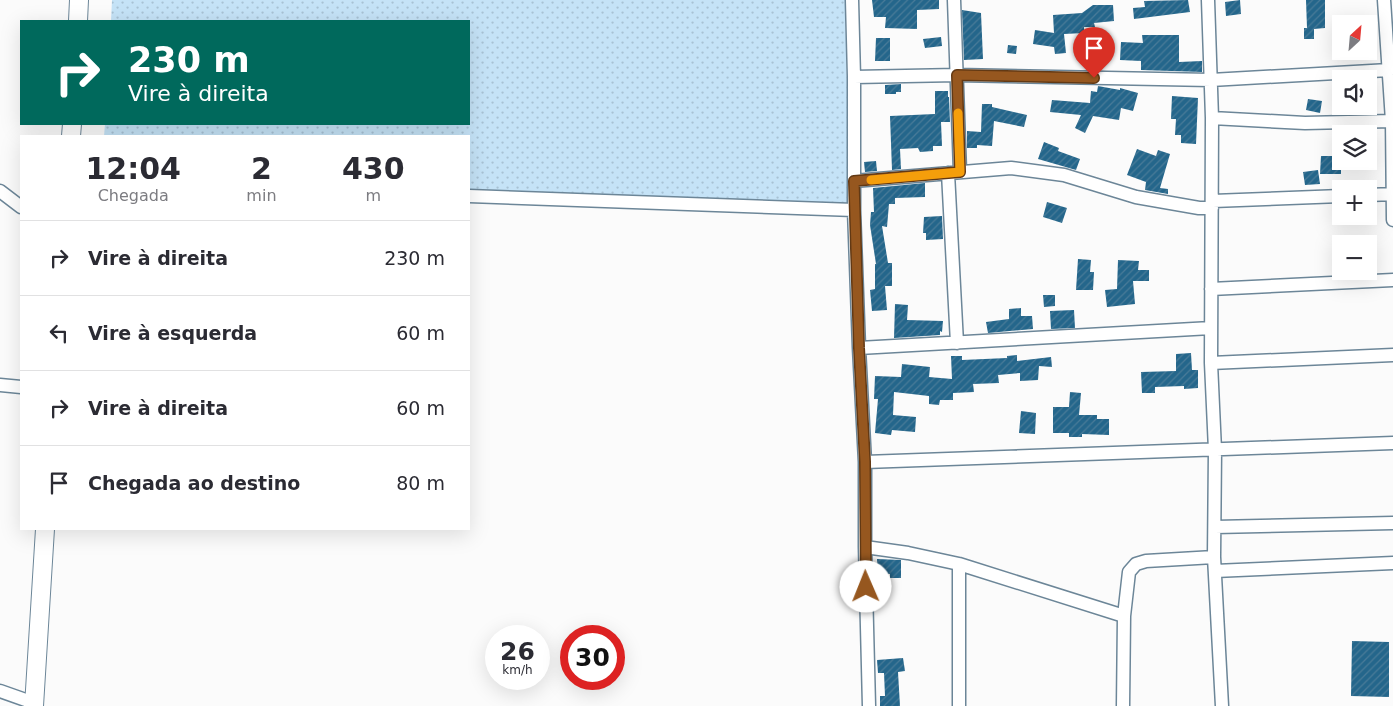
<!DOCTYPE html>
<html lang="pt">
<meta charset="utf-8">
<style>
body{margin:0;font-family:"DejaVu Sans",sans-serif;background:#f7f7f7;color:#2b2b33;height:100vh;display:flex;flex-direction:column;font-size:19px;white-space:nowrap}
*{box-sizing:border-box;margin:0}
p{font-size:16px;color:#7c7c81}
.icon{flex:none;width:28px;height:28px;fill:none;stroke:currentColor;stroke-width:2;stroke-linecap:round;stroke-linejoin:round}
.map{position:relative;flex:1;overflow:hidden}
.panel{position:absolute;left:20px;top:135px;width:450px;height:395px;display:flex;flex-direction:column;background:#fff;border-radius:0px;box-shadow:0 5px 20px #0002}
.panel>*{flex:none}
.top-card{position:absolute;left:20px;top:20px;width:450px;height:105px;border-radius:0px;box-shadow:0 5px 20px #0002;background:#00695c;color:#fff;overflow:hidden}
.needle{width:32px;rotate:26deg}
.controls{position:absolute;left:1332px;top:15px;display:grid;gap:10px}
.controls a{display:grid;place-items:center;width:45px;height:45px;border-radius:0px;background:#fff;box-shadow:0 5px 20px #0002;font-size:25px}
.speed{position:absolute;left:485px;top:625px;display:flex;gap:10px;font-size:25px;font-weight:700;text-align:center}
.speed>*{display:grid;place-content:center;width:65px;height:65px;border-radius:50%;background:#fff;box-shadow:0 5px 20px #0002;line-height:1}
.speed small{font-size:12px;font-weight:400}
.speed .limit{border:8px solid #d22;background:#fff;color:#111}
.pin{position:absolute;display:grid;place-items:center;width:42px;height:42px;color:#fff;margin:-51px -21px;border-radius:50% 50% 50% 0;rotate:-45deg;box-shadow:0 0 5px #0007}
.pin .icon{rotate:45deg}
.me{position:absolute;width:55px;margin:-28px;rotate:359deg;stroke-linejoin:round;filter:drop-shadow(0 0 4px #0008)}
.turn{display:flex;align-items:center;gap:18px;height:105px;padding:0 25px;font-size:22px}
.turn .icon{width:65px;height:65px;stroke-width:2.5}
.turn b{display:block;font-size:35px;line-height:42px}
.eta{display:flex;justify-content:space-evenly;align-items:center;height:85px;text-align:center}
.eta b{font-size:30px;font-weight:600;line-height:35px}
ul{padding:0;list-style:none}
li{display:flex;align-items:center;gap:15px;height:75px;padding:0 25px;border-top:1px solid #e1e1e2}
li div{flex:1}
li b{display:block;font-size:19px}
li em{font-style:normal}
.map>svg:first-child{display:block}
</style>
<div class="map">
<svg width="1393" height="706" viewBox="0 0 1393 706">
<defs>
<pattern id="grass-dots" width="8" height="8" patternUnits="userSpaceOnUse" patternTransform="scale(1.25)"><rect width="8" height="8" fill="#c5e3f7"/><path d="M2 2h.1M6 6h.1" fill="none" stroke="#a8c2d4" stroke-width="1.8" stroke-linecap="round"/></pattern>
<pattern id="building-hatch" width="6" height="6" patternUnits="userSpaceOnUse" patternTransform="scale(1.25)"><rect width="6" height="6" fill="#24668b"/><path d="M-1 1l2-2M0 6l6-6M5 7l2-2" fill="none" stroke="#497b98"/></pattern>
</defs>
<rect width="100%" height="100%" fill="#fbfbfb"/>
<path fill="url(#grass-dots)" d="M112,0H845L850,205L469,190V136H104L105,124H469V21H111Z"/>
<path fill="url(#building-hatch)" d="M872,0H939V9L917,10V29L885,28L886,17H874Z
M1188,0L1190,12L1134,19L1133,8L1145,7L1144,1Z
M1240,0L1241,14L1226,16L1225,2Z
M1306,0H1325V28L1314,29V39H1304V28H1307Z
M1093,5H1113L1114,21L1094,23L1095,27H1084V33L1064,34L1066,53L1055,54L1054,47L1033,44L1035,30L1054,33L1053,15L1082,13Z
M962,10L981,13L983,59L964,60Z
M1142,35H1179V62L1202,61V72L1141,70V61L1120,60L1121,42L1143,43Z
M941,37L942,46L925,48L923,39Z
M876,38H890V61H875Z
M1008,45L1017,46L1016,54L1007,53Z
M901,84V92H896V94H885V85Z
M1098,86L1120,90V88L1138,93L1133,111L1121,108L1119,120L1093,116L1085,133L1075,128L1081,115L1050,112L1052,100L1090,103L1091,91L1097,92Z
M935,91H948V97H949L950,122H941L942,146H933V151L920,152L918,148L900,149L901,169L892,170L890,116L935,114Z
M1172,96L1198,98L1196,144L1181,143V135H1175L1176,119H1171Z
M1308,99L1322,101L1320,113L1306,110Z
M982,104H992V107L1027,115L1024,127L994,121L992,146L977,145V148H967V131L981,132Z
M1044,142L1059,148L1058,151L1080,159L1076,170L1038,159Z
M1137,149L1156,156L1158,150L1170,154L1160,188L1168,189V194L1145,190L1146,182L1127,175Z
M1321,156H1341V174H1320Z
M876,161L877,171L865,172L864,162Z
M1318,170L1320,184L1305,185L1303,172Z
M925,183V197L895,198V204H889L887,227L882,226L888,263H892V286H885L887,310L872,311L870,290L875,289V264H876L870,225L871,212H874L873,188Z
M1047,202L1067,208L1062,223L1043,217Z
M942,216L943,239L926,240V233H923L924,217Z
M1078,259L1091,260L1090,272H1094L1093,290H1076Z
M1118,260L1139,261L1138,270H1149V281H1133L1135,304L1107,307L1105,290L1117,289Z
M1043,295H1055V306L1044,307Z
M895,304L908,305L907,320L943,321L942,332L940,331V335L894,338Z
M1021,308V316H1032L1033,329L988,333L986,322L1009,319V309Z
M1074,310L1075,328L1051,329L1050,311Z
M1191,353L1192,370H1198V388L1184,389V386L1155,387V393H1142L1141,372L1176,371V354Z
M1017,355V361L1051,357L1052,367L1039,366L1038,380L1020,381V373L998,375L999,383L973,384L974,392L953,393V400H940L939,405L929,404V396L894,392L893,415L916,417L915,432L892,430L891,435L875,433L878,399H874L875,376L901,377L902,364L930,367L929,377L952,379L951,356H962V360L1007,358V356Z
M1070,392L1081,393L1079,415H1097V419H1109V435L1082,434V437H1069V433H1053V407H1069Z
M1021,411L1036,413L1035,434L1019,433Z
M877,559L901,560V578H890V574H878Z
M1352,641L1389,642V697L1351,696Z
M903,658L905,671L898,672L900,706H880V696H885L884,673H878L877,660Z"/>
<g fill="none" stroke-linecap="round" stroke-linejoin="round">
<defs>
<path id="minor" d="M852,0L854,77V210L859,348L865,462V547L869,706
M954,0L960,172
M1208,0L1212,118L1211,363L1215,450L1214,557L1222,706
M1384,0L1392,121L1393,220
M854,77L957,75L1211,80L1389,70
M1212,118L1305,123L1392,121
M948,173L957,343
M854,181L1011,168L1064,175L1136,197L1199,208H1212
M0,191L21,207
M1369,195L1393,194
M469,196L854,210
M1213,201L1341,196
M1211,289L1393,280
M859,348L1211,328
M1211,363L1393,355
M0,385L21,387
M865,462L1393,443
M1215,527L1393,523
M865,547L908,553L959,564L1124,616
M959,564V706
M1215,571L1393,563
M0,691L34,703
M1123,706L1124,616L1129,572L1136,564L1146,561L1214,557"/>
<path id="secondary" d="M78,21L79,0
M71,136L72,124
M34,706L45,529"/>
</defs>
<use href="#minor" stroke="#6c8698" stroke-width="15"/>
<use href="#secondary" stroke="#6c8698" stroke-width="20"/>
<use href="#minor" stroke="#fff" stroke-width="12"/>
<use href="#secondary" stroke="#fff" stroke-width="18"/>
</g>
<g fill="none" stroke-linecap="round" stroke-linejoin="round">
<defs>
<path id="route" d="M866,587L865,462L859,348L854,181L960,172L957,75L1094,78"/>
</defs>
<use href="#route" stroke="#623914" stroke-width="12"/>
<use href="#route" stroke="#96571f" stroke-width="9"/>
<path stroke="#f59e0b" stroke-width="9" d="M871,180L960,172L958,113"/>
</g>
</svg>
<div class="controls">
<a><svg class="needle" viewBox="-14 -14 28 28"><path d="M0-13l5 13h-10z" fill="#e53935"/><path d="M0 13l5-13h-10z" fill="#7c7c81"/></svg></a>
<a><svg class="icon" aria-label="sound" viewBox="0 0 24 24"><path d="M4 9h4l5-4v14l-5-4H4zM17 9q2 3 0 6"/></svg></a>
<a><svg class="icon" aria-label="layers" viewBox="0 0 24 24"><path d="M12 4l9 5-9 5-9-5zM3 14l9 5 9-5"/></svg></a>
<a>+</a>
<a>−</a>
</div>
<div class="speed"><div>26<small>km/h</small></div><div class="limit">30</div></div>
<div class="pin" style="left:1094px;top:78px;background:#d93025"><svg class="icon" aria-label="arrive" viewBox="0 0 24 24"><path d="M6 21V4h12l-3 4 3 4H6"/></svg></div>
<svg class="me" style="left:866px;top:587px" viewBox="-20 -20 40 40"><circle r="19" fill="#fff"/><path d="M0-13L10 11 0 6-10 11z" fill="#96571f"/></svg>
<div class="top-card">
<div class="turn"><svg class="icon" aria-label="right" viewBox="0 0 24 24"><path d="M7 20v-9h11M14 6l5 5-5 5"/></svg><div><b>230 m</b>Vire à direita</div></div>
</div>
<section class="panel">
<div class="eta">
<div><b>12:04</b><p>Chegada</p></div>
<div><b>2</b><p>min</p></div>
<div><b>430</b><p>m</p></div>
</div>
<ul>
<li><svg class="icon" aria-label="right" viewBox="0 0 24 24"><path d="M7 20v-9h11M14 6l5 5-5 5"/></svg><div><b>Vire à direita</b></div><em>230 m</em></li>
<li><svg class="icon" aria-label="left" viewBox="0 0 24 24"><path d="M17 20v-9H6M10 6l-5 5 5 5"/></svg><div><b>Vire à esquerda</b></div><em>60 m</em></li>
<li><svg class="icon" aria-label="right" viewBox="0 0 24 24"><path d="M7 20v-9h11M14 6l5 5-5 5"/></svg><div><b>Vire à direita</b></div><em>60 m</em></li>
<li><svg class="icon" aria-label="arrive" viewBox="0 0 24 24"><path d="M6 21V4h12l-3 4 3 4H6"/></svg><div><b>Chegada ao destino</b></div><em>80 m</em></li>
</ul>
</section>
</div>
